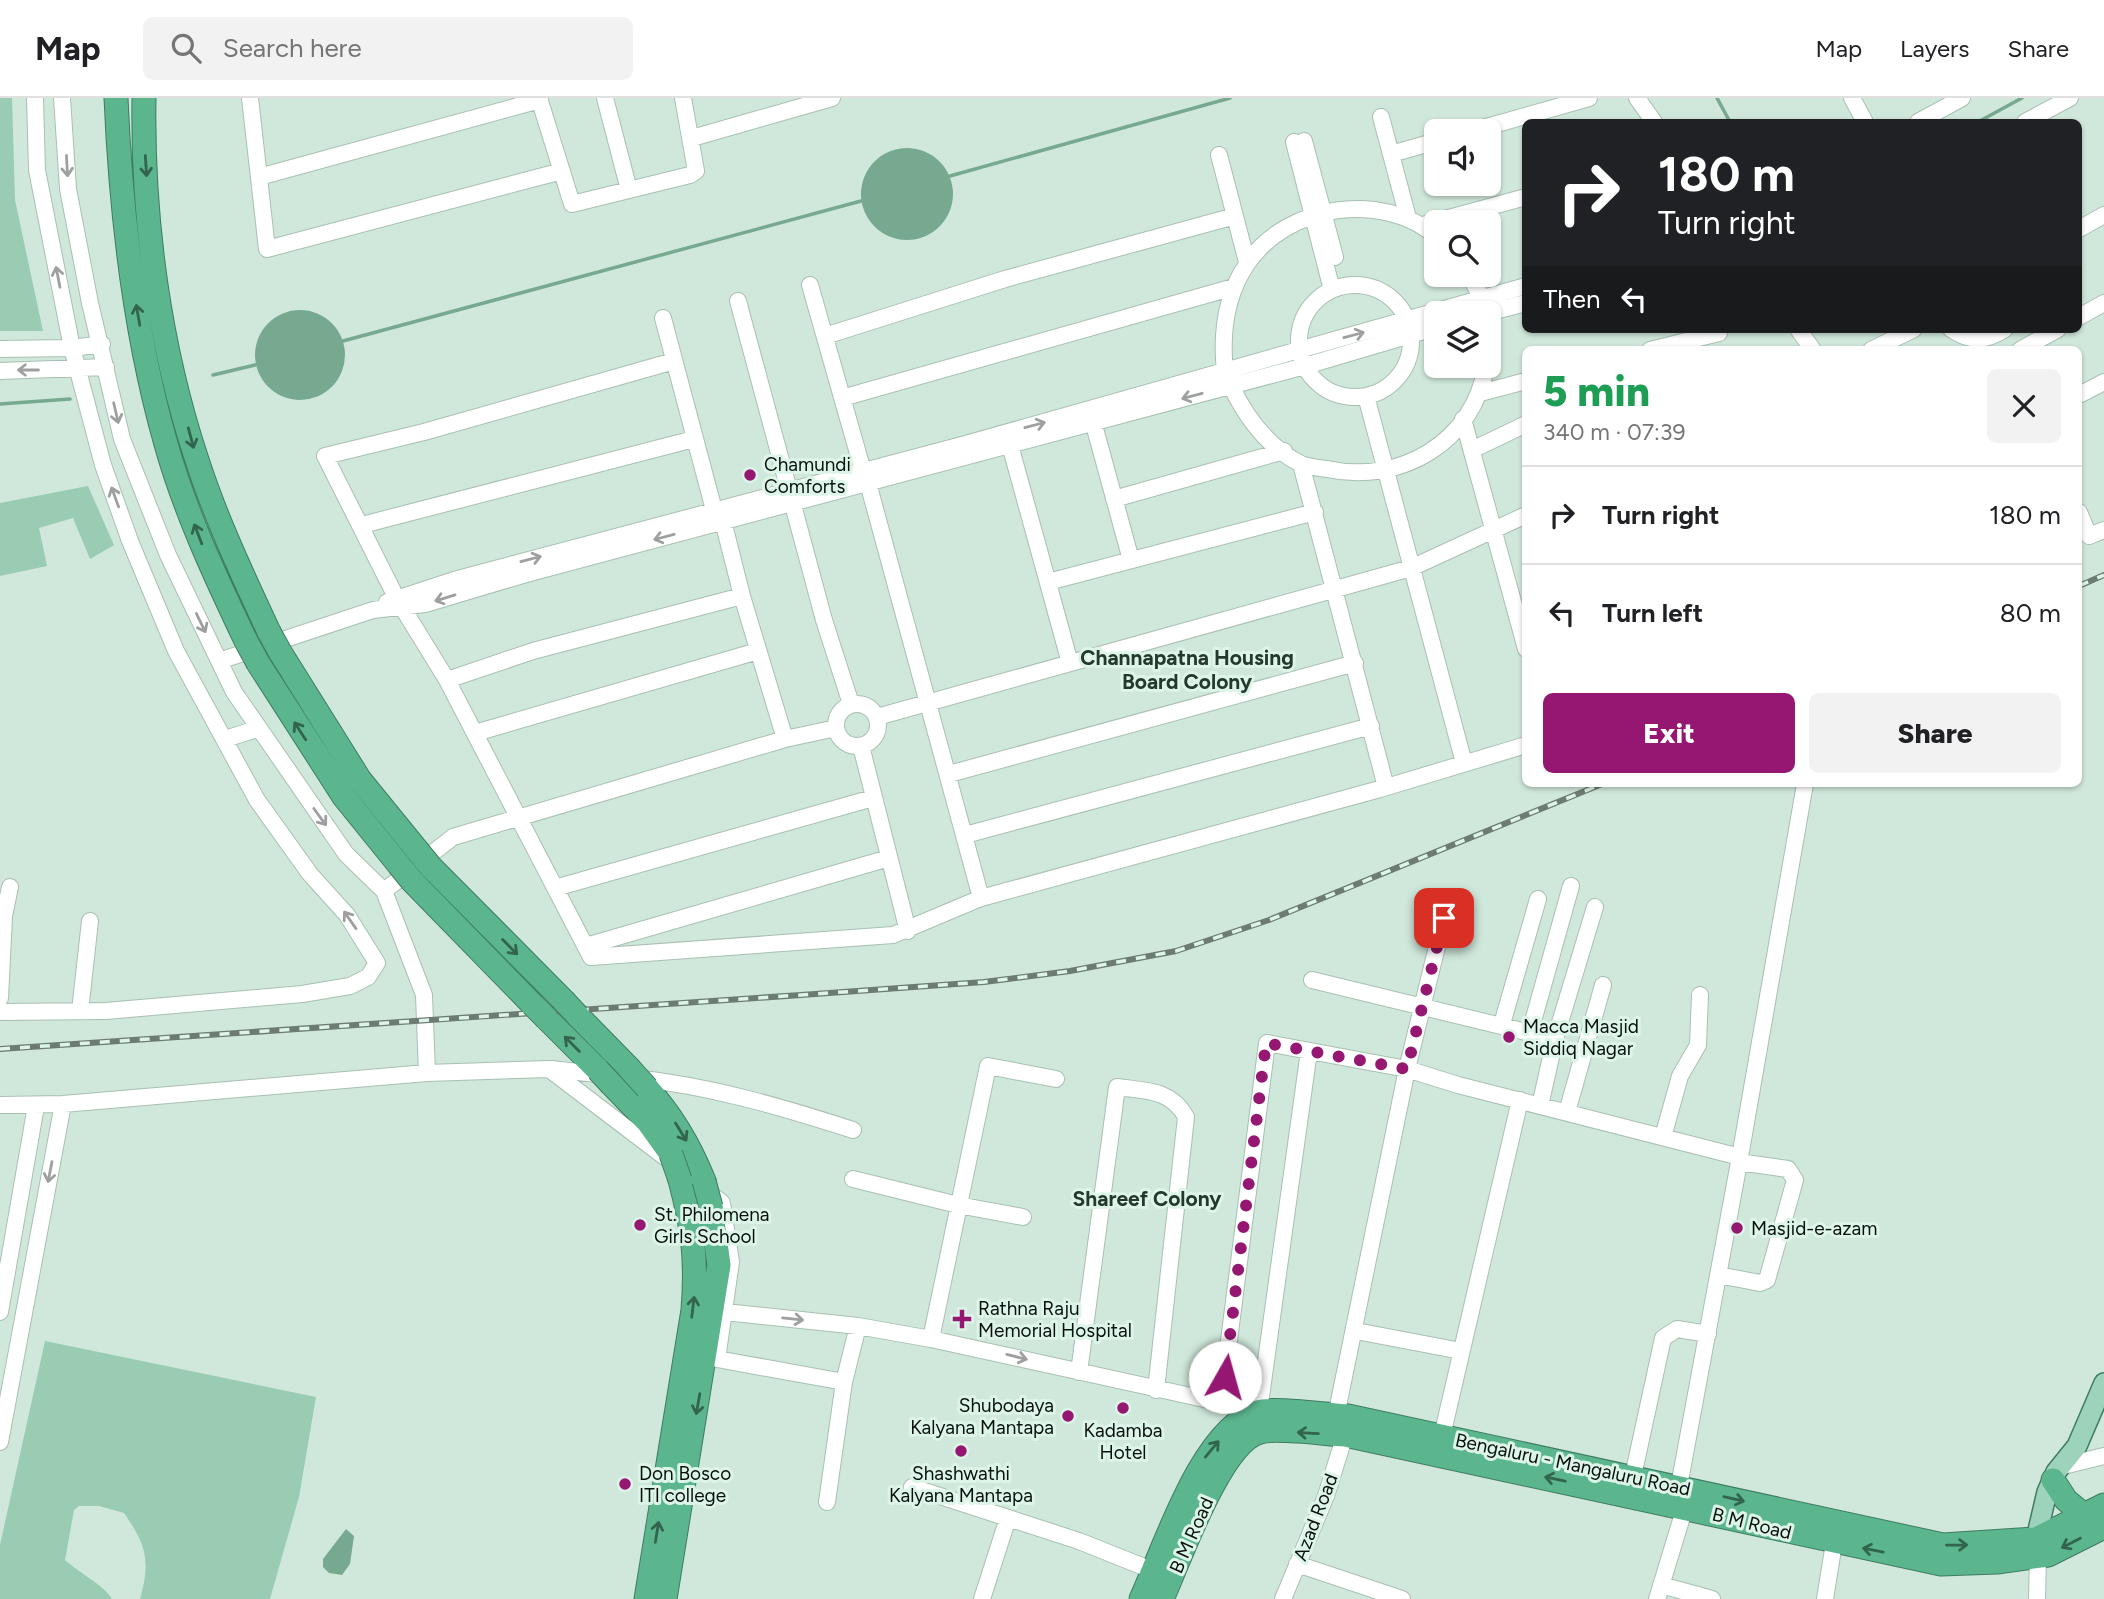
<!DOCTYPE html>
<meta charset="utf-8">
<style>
body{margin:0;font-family:Figtree,sans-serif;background:#f2f2f2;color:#202124;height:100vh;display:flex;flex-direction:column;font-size:26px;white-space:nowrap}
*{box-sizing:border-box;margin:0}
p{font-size:23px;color:#757577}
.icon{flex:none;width:38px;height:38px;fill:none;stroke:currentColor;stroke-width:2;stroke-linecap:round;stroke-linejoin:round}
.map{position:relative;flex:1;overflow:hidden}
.drawer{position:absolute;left:1522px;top:248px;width:560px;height:441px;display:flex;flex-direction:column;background:#fff;border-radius:10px;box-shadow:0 2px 5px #0004}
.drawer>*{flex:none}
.hud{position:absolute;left:1522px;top:21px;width:560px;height:214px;border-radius:10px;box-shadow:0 2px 5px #0004;background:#202124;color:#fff;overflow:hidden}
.fabs{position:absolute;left:1424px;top:21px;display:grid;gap:14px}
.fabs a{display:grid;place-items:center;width:77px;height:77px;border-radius:10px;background:#fff;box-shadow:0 2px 5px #0004;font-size:35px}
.pin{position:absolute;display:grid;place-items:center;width:60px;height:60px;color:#fff;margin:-30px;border-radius:14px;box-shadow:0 4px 10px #0006}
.me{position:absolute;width:77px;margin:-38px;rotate:7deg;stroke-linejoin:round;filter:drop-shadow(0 0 5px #0008)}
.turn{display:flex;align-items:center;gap:24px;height:147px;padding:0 21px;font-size:32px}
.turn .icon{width:91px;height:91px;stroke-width:2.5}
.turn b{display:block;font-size:49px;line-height:60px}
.then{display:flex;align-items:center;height:66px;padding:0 21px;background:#0003;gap:14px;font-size:26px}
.round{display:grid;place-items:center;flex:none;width:74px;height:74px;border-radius:10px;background:#f2f2f2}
.head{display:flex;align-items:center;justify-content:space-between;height:119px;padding:0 21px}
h1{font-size:42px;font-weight:800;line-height:52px;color:#1e9e55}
.button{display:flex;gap:14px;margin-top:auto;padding:14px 21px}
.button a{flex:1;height:80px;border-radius:10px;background:#951771;color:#fff;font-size:28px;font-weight:800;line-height:80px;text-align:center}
.button a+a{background:#f2f2f2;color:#202124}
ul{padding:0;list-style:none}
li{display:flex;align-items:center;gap:21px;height:98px;padding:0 21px;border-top:2px solid #e0e0e0}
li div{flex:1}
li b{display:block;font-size:26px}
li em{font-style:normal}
header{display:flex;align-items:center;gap:42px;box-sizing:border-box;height:98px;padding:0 35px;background:#fff;border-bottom:2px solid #e0e0e0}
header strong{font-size:33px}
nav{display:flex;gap:38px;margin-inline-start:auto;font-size:24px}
.search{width:490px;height:63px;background:#f2f2f2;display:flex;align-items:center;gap:18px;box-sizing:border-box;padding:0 24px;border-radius:10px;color:#757577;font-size:26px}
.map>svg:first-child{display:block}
</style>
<header>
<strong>Map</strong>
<div class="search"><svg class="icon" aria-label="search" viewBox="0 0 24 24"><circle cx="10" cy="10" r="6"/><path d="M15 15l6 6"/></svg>Search here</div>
<nav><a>Map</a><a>Layers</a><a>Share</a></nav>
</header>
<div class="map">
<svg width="2104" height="1501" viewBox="0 0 2104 1501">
<rect width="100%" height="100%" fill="#d0e8db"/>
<path fill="#99ccb2" d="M0,0H12L15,102L43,233H0Z
M88,388L114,447L90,461L73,420L39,430L47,468L0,478V405Z
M45,1243L316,1299L299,1399L270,1501H140C151,1462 146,1447 124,1415L99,1408H79L74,1412L65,1462C78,1474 105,1488 112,1501H0V1447Z"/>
<path fill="#77a991" d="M861 96a46 46 0 1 1 92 0a46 46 0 1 1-92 0Z
M255 257a45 45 0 1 1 90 0a45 45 0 1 1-90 0Z
M346,1431L354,1438L350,1466L342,1477L329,1475L323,1469V1461Z"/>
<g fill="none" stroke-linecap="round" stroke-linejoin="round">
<path stroke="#77a991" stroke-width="3.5" d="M1717,0L1730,24
M1978,24L2022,0
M950,78L1230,0
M343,243L861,103
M213,277L255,267
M0,306L70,301"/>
<defs>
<path id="minor" d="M62,0L68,91L90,205L122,341L168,457L234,594L346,756L384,793L424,897L427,975
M250,0L267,151L562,73
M539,0L572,106L690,77L696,73L683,0
M605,0L629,92
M1637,0L1654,24
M1852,0L1865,24
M1381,19L1408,120
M1918,24L1962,0
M2025,24L2070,0
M1472,33L1589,0
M692,40L832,0
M1304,43L1335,159
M1294,44L1332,192
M1391,56L1437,43
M1219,57L1247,164
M259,79L540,2
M1423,127L1526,99
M2079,131L2104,117
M1469,177L1482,200
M810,187L863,373
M1299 243a56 56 0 1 1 112 0a56 56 0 1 1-112 0Z
M738,203L824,522L851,606
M1487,215L1526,205
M2079,219L2104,205
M663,220L714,412
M1798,231L1813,252
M1951,231C1969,244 1987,243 2005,231
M825,238L1005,181L1235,118
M0,251L72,250L102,246
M1650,252L1719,235
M1871,252L1914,231
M2020,252L2058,231
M674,263L424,334L325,358L396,499L447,582L591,859L893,837L981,800L1380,691L1526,647
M0,273L106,269
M1225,274C1221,236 1225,198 1247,166C1287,106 1383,92 1437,139
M1231,288C1246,319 1269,350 1301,366C1308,369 1319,370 1327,371C1400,387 1474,344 1486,268
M1480,295L1526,283
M2079,297L2104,284
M1366,298L1464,665
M842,300L1234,189
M1091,316L1131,462
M1463,321L1526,551
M1010,347L1070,565
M1472,352L1526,326
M1301,366L1386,689
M868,385L981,800
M1114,401L1284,353
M2079,414L2089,438L2104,432
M723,423L742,498L785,641
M362,427L694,341
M1048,484L1315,414
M387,504L454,482L962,347L1526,188
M219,563L373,512L425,506L526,476L1305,268L1437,229
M447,582L533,553L742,498
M836 627a21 21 0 1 1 42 0a21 21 0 1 1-42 0Z
M877,619L1411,470L1526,417
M475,635L758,553
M225,641L257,631
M861,648L908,833
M949,676L1355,565
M965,737L1371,628
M555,790L873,700
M384,793L453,739L785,641L836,630
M586,848L889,760
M1312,882L1555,941
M0,900L4,818L10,789
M80,913L90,823
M0,914L106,913L302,896L350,888L368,879L377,865L347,817L310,776L257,702L176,553L130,443L103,367L72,250L37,72L35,0
M1502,926L1538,801
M1530,934L1571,788
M551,971L606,977
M635,980C710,988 782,1009 853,1032
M0,1007L63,1006L427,975L549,971L666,1060
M1540,1008L1555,941L1595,809
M1567,1014L1603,887
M1663,1039L1680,978L1698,947L1700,897
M1740,1059L1805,686
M853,1081L958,1107L1023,1119
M716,1100L722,1105L731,1164L717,1261L844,1284
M1718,1177L1760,1185L1767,1182L1795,1082L1788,1071L1739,1064
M0,1214L36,1008
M725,1214L858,1228L931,1241L1259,1313L1309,953
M1356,1233L1461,1253
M931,1241L988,968L1056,981
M1079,1274L1117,989C1145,993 1171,991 1186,1019L1156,1292
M1221,1305L1267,945L1407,971L1458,987L1740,1059L1679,1388
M1336,1318L1407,971L1444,820
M1442,1338L1520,1002
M0,1344L63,1006
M2063,1368L2104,1358
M1633,1378L1663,1240L1677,1231L1708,1236
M912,1389L1079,1443L1154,1473
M827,1404L844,1284L858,1228
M1297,1466L1402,1501
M1661,1487L1712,1501
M982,1501L1008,1420
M1283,1501L1326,1398L1345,1337
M1657,1501L1685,1409
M1825,1501L1834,1445
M2037,1501L2038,1459"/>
<path id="major" d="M2037,1453L2036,1441L2047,1394L2056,1374L2077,1348L2104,1285"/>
<path id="highway" d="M116,0C121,116 134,234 166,346C185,414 216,480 246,543
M144,0C142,120 159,248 197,362C216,421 243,478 269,534
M280,554L360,682L417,752
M258,565L344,699L399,767
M430,768L564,903
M412,783L532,906
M578,918L629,970
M546,920L598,972
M611,986L648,1024L671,1056
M647,990C673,1018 690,1048 704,1083
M2053,1382L2066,1402L2084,1417
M646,1501L693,1212C697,1161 693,1131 680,1082
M665,1501L719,1167L711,1109
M1141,1501C1164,1451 1202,1330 1257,1314C1274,1309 1326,1317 1348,1318L1943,1447L2036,1441L2104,1407
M1162,1501C1180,1462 1220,1345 1260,1334C1276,1329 1325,1336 1345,1337L1941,1466L1997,1464L2048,1457L2104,1429"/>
</defs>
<use href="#minor" stroke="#a8c0b3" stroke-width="18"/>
<use href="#major" stroke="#3e7c61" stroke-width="22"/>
<use href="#highway" stroke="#3e7c61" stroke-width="25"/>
<use href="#minor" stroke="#fff" stroke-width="16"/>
<use href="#major" stroke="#9dd3bb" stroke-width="19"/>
<use href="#highway" stroke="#5bb68e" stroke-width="23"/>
<defs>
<path id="rail" d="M2079,488L2104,477
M0,951L801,897L984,884L1070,873L1176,853L1269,822L1602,686"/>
</defs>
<use href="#rail" stroke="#6c7c73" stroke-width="6"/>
<use href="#rail" stroke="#ddf5e9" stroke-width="3.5" stroke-dasharray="10" stroke-linecap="butt"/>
<defs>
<path id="highway-bridge" d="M269,534L280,554
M246,543L258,565
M417,752L430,768
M399,767L412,783
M564,903L578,918
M532,906L546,920
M629,970L647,990
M598,972L611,986
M671,1056L680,1082
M704,1083L711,1109"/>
</defs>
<use href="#highway-bridge" stroke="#3e7c61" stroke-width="25" stroke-linecap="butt"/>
<use href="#highway-bridge" stroke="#5bb68e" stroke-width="23"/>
</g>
<defs><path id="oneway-shaft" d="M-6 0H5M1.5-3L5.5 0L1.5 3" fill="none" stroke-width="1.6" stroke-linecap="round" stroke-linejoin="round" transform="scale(1.75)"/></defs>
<g stroke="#9da09e">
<use href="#oneway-shaft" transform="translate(67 68) rotate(87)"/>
<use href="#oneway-shaft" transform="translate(58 179) rotate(-101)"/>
<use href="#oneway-shaft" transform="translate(1354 237) rotate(-15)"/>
<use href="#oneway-shaft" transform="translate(28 272) rotate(180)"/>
<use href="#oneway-shaft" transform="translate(1192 298) rotate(165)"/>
<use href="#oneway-shaft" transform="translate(116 315) rotate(77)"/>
<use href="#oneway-shaft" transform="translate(1035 327) rotate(-15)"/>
<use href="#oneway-shaft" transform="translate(115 399) rotate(-110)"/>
<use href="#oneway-shaft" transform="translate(664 439) rotate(165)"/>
<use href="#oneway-shaft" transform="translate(531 461) rotate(-15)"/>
<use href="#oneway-shaft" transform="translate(445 500) rotate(163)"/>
<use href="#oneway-shaft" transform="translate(201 525) rotate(64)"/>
<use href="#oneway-shaft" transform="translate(320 719) rotate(54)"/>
<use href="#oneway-shaft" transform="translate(350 822) rotate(-125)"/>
<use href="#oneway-shaft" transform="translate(50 1074) rotate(101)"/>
<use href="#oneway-shaft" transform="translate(793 1221) rotate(6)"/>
<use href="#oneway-shaft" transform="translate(1017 1259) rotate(14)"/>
</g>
<g stroke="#32644e">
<use href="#oneway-shaft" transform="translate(146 68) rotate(86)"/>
<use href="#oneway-shaft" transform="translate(138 217) rotate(-100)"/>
<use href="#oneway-shaft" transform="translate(191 340) rotate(75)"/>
<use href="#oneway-shaft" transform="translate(198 436) rotate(-111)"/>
<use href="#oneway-shaft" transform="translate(300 633) rotate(-123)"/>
<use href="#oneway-shaft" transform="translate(510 849) rotate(45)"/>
<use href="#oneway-shaft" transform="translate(572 946) rotate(-135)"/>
<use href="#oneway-shaft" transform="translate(681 1034) rotate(58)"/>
<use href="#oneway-shaft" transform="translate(693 1209) rotate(-83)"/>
<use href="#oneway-shaft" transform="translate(698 1306) rotate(100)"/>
<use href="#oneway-shaft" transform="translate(1308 1335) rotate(-177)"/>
<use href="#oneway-shaft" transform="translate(1212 1351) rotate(-50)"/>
<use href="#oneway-shaft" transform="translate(1555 1381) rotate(-168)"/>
<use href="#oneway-shaft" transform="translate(1734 1401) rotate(13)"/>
<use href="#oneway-shaft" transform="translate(657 1434) rotate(-81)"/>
<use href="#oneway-shaft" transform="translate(2071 1445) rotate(153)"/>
<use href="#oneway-shaft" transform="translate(1957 1447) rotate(-1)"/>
<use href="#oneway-shaft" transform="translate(1873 1452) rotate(-169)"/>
</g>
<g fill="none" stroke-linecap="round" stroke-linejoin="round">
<path stroke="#951771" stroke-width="12" stroke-dasharray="0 21.6" d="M1225,1279L1266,945L1407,971L1444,820"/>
</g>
<g fill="#951771" stroke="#ddf5e9" stroke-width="2.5">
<circle cx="750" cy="377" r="7"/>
<circle cx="1509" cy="939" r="7"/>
<circle cx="640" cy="1127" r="7"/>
<circle cx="1737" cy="1130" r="7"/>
<path d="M958.5 1210.5h7v7h7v7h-7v7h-7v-7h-7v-7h7z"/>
<circle cx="1123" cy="1310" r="7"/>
<circle cx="1068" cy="1318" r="7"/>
<circle cx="961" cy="1353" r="7"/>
<circle cx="625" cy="1386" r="7"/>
</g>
<g text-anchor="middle" stroke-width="6" stroke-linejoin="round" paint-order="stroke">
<g font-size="19" fill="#09110d" stroke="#ddf5e9" text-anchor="start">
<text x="764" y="373">Chamundi<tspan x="764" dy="22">Comforts</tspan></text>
<text x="1523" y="935">Macca Masjid<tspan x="1523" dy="22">Siddiq Nagar</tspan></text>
<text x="654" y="1123">St. Philomena<tspan x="654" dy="22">Girls School</tspan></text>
<text x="1751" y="1137">Masjid-e-azam</text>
<text x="978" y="1217">Rathna Raju<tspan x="978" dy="22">Memorial Hospital</tspan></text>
<text x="1054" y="1314" text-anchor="end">Shubodaya<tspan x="1054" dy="22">Kalyana Mantapa</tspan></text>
<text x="1123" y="1339" text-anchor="middle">Kadamba<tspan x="1123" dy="22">Hotel</tspan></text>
<text x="639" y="1382">Don Bosco<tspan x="639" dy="22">ITI college</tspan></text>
<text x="961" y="1382" text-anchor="middle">Shashwathi<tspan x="961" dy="22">Kalyana Mantapa</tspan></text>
</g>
<g font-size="19" fill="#09110d" stroke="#ddf5e9">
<text transform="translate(1573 1366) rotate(12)" y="7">Bengaluru - Mangaluru Road</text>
<text transform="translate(1315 1419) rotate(-69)" y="7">Azad Road</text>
<text transform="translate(1752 1425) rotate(14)" y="7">B M Road</text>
<text transform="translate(1191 1437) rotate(-66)" y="7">B M Road</text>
</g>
<g font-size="21" font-weight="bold" fill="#24382e" stroke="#ddf5e9">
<text x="1187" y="567">Channapatna Housing<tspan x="1187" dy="24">Board Colony</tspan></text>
<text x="1147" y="1108">Shareef Colony</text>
</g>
</g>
</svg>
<div class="fabs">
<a><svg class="icon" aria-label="sound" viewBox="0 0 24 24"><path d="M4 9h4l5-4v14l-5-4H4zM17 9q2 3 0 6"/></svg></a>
<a><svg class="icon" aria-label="search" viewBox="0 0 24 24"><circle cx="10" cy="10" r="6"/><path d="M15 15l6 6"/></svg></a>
<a><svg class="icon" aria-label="layers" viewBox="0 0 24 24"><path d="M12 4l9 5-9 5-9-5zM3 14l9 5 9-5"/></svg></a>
</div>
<div class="pin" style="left:1444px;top:820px;background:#d93025"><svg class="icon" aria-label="arrive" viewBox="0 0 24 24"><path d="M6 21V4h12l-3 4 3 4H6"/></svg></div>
<svg class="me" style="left:1225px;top:1279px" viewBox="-20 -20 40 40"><circle r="19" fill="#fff"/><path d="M0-13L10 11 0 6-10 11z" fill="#951771"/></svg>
<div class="hud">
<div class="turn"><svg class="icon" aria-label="right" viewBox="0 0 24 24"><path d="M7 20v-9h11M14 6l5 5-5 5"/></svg><div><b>180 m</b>Turn right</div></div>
<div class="then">Then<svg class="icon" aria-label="left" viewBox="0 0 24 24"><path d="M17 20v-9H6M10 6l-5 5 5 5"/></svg></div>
</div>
<section class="drawer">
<div class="head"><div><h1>5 min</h1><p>340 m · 07:39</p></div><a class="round"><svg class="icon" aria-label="close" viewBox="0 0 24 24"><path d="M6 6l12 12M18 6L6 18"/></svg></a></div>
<ul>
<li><svg class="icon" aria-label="right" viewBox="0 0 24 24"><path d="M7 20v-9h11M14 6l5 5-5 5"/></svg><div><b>Turn right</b></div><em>180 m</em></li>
<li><svg class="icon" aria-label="left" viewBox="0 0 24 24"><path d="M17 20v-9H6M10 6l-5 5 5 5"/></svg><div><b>Turn left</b></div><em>80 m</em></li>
</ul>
<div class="button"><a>Exit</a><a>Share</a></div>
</section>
</div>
